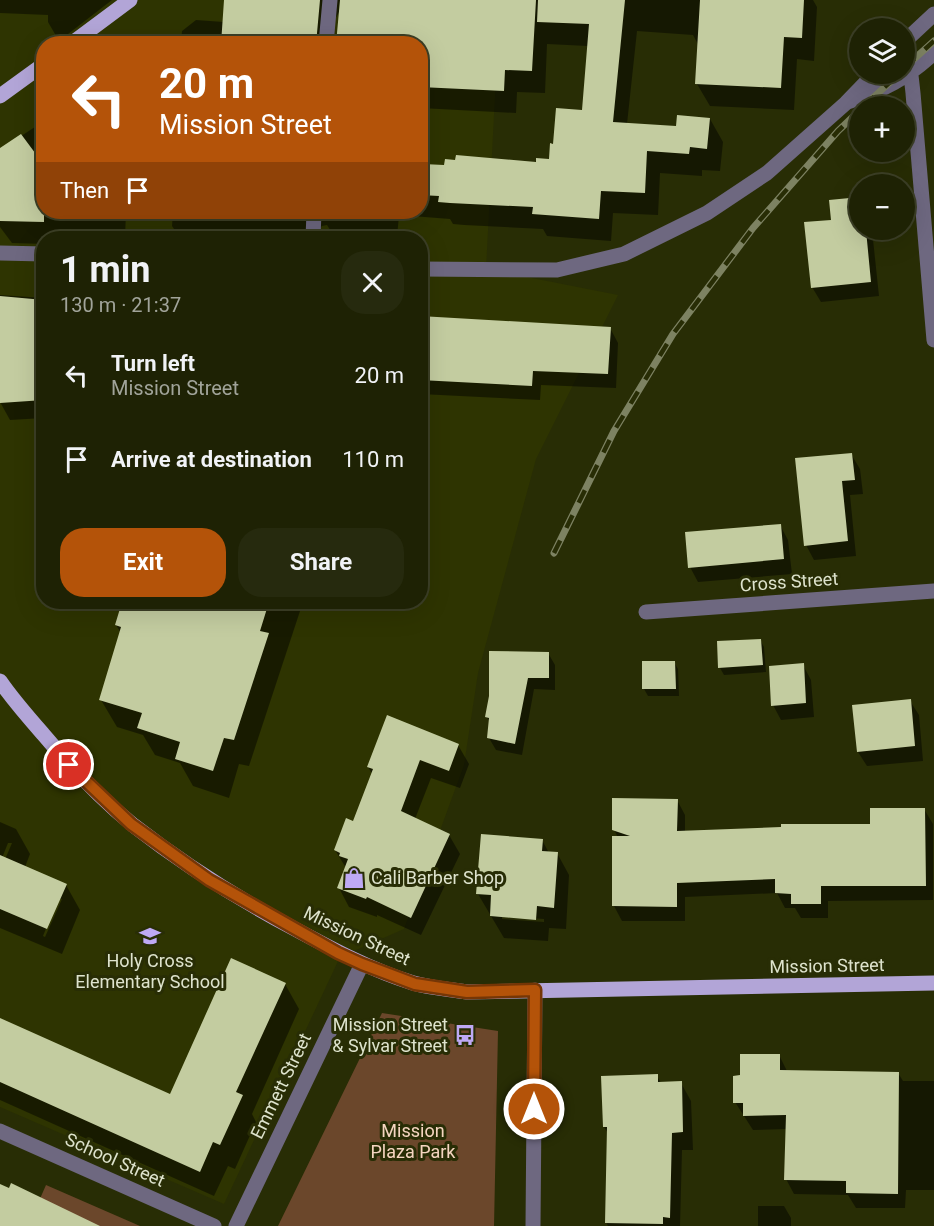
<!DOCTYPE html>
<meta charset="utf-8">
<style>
body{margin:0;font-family:Roboto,sans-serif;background:#262a0e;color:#f1f3f6;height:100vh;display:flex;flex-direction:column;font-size:22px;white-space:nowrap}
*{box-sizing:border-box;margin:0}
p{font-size:20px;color:#a1a49a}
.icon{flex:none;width:33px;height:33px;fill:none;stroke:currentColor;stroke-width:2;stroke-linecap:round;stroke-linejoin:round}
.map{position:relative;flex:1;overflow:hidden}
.panel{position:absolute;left:36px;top:231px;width:392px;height:378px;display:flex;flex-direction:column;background:#1e2204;border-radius:24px;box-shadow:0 6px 24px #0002,0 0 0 2px #3c3f26}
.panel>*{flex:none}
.hud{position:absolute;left:36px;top:36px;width:392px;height:183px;border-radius:24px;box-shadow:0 6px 24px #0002,0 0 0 2px #3c3f26;background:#b45309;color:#fff;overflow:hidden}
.tools{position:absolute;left:849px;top:18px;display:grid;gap:12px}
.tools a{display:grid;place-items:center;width:66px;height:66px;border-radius:50%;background:#1e2204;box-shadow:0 6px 24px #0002,0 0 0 2px #3c3f26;font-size:30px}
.pin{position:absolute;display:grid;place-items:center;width:51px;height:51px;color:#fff;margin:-26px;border:3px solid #fff;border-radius:50%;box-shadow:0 2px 6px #0007}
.me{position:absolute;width:66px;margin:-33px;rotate:0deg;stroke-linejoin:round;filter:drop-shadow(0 0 4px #0008)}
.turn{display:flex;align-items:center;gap:21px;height:126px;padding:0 24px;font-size:27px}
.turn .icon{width:78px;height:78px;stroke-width:2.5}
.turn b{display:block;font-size:42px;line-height:51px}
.then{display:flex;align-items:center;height:57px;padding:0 24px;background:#0003;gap:12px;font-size:22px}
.round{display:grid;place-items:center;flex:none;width:63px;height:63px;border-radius:24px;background:#262a0e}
.overview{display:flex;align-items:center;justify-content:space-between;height:102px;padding:0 24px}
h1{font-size:36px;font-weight:700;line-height:45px}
.action{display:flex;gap:12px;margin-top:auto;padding:12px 24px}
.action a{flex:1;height:69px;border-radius:24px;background:#b45309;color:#fff;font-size:24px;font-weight:700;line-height:69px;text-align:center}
.action a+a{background:#262a0e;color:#f1f3f6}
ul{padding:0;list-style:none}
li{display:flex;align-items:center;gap:18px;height:84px;padding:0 24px}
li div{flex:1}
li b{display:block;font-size:22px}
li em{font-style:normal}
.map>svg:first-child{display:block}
</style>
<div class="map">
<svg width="934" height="1226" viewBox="0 0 934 1226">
<rect width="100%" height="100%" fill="#282d05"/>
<path fill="#2e3401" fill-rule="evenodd" d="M0,0H500L486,269L618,295L536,459L478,673L464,765L404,929L340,957L224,1204L0,1107ZM44,44H420V212H44ZM44,238H420V602H44Z"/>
<path fill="#6b472b" d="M382,1013L498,1031L494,1226H278Z
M46,1185L140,1226H28Z"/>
<path fill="#0007" fill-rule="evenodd" d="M0,0H112L59,41L48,22V15L0,13Z
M225,0H813L817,7L814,61L797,59L794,110L710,106L697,84L699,46L693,35L637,31L627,124L677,127L710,119L723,142L720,171L702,170V176L660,173L658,215L613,213L611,241L547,236L543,229L464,225L453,224L450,219L399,215L397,238H335L327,225L322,226L318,230L317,238H180L172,226L173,212H420V170L537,163L550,160L554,145L583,112L588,46L547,44L545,93L517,92L516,113L420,108V44L340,11L333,22L331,44H181L182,31L196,20L224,22Z
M44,121V212H126L125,238H44V244L12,243L0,227V150Z
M833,221L860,230H872L879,296L821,302L812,287Z
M0,295L44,298V418L10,420L0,402Z
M420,317L610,328L618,343L616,388L541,385L540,400L420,394Z
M851,454L860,469L863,494L850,495L856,556L814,560L806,545Z
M780,525L788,540L792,574L698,582L690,567Z
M124,602H159L160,609L162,602H303L249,766L239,764L229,798L193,786L180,763L155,755L143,735L117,727L101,700L121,633L116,625Z
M760,640L764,647L766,672L724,675L720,668Z
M548,653L555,665V690L534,689L522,755L496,750L489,738L490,722L487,717Z
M674,662L678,669L679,696H648L644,689Z
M803,665L811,680L814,717L781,720L773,705Z
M910,701L919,715L923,761L867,766L858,752Z
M458,745L469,764L460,788L431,778L415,819L449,835L460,854L421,935L377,915V917L349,907L339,888L346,868L335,850L354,823L373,775L368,767Z
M677,800L685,815V833L871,826L924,809L933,824V900L828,901V918H801L795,908H785L777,893L685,897V921H622L614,906L618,838L614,829Z
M0,822L16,829L30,854L25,867L66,885L80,910L62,954L0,928V863L3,864L12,843H8L0,863ZM58,899H62L45,937L43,936Z
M542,840L549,853H557L569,875L566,929L549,928L548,941L504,938L478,894ZM502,916L544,919V922L502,919Z
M285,984L299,1009L252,1114L256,1122L235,1169L228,1166L214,1196L0,1100V1019L171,1096Z
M779,1055L787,1071L898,1073L903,1081H934V1190H906L905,1208H856L848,1195L794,1194L786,1179L787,1129L753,1130L735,1102L742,1077Z
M657,1076L661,1083H681L691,1101L693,1150H682L680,1226H608L606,1222L608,1133L604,1127Z
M758,1206H784L791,1218V1226H758Z"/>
<path fill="#c3cca0" d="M224,0H320L316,44H221Z
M340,0H536L532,71L505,70L504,91L420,87V44H336Z
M538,0H625L613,122L676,126L677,115L710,118L707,149L690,147L689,154L647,151L645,193L601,191L599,219L532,214L533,207L450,203L438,202L439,196L420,195V168H423V164L444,165L445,159L455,160L456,155L536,162V158L549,159L550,143L553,144L556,108L582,110L589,24L537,22Z
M700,0H804L802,38L784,37L781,88L695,84Z
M21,134L44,165V222L0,221V148Z
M860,197V230H866L871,282L811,288L804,222L831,220L829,200Z
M0,296L44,300V400L0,403Z
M420,316L611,327L608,374L533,371L532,386L420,380Z
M852,453L855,480L842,481L848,541L804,546L795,458Z
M781,524L784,559L688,568L685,532Z
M122,602H269L260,631L269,633L234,740L224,738L213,771L175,759L180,742L137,728L142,713L99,700L121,627L115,625Z
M761,639L763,665L718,668L717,641Z
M489,651L549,652V678H528L515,744L487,738L489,718L485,717L489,696Z
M642,661H675L676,689H642Z
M804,663L806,703L771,706L769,666Z
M911,699L915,746L857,752L852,705Z
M387,715L459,744L449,771L420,760L401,811L450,834L411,918L367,897L366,899L337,888L348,859L339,856L340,853L334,850L346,818L353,821L373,769L367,767Z
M612,798L678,799L677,831L781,827V824H870V808H925L926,886H821V904H791V894L775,893V879L677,883V907L612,906V836H630L612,830Z
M481,834L543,839L542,851L558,852L554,908L537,906L536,920L490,916L491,895L476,894Z
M0,855L67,884L47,929L0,909Z
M231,958L286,983L236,1092L243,1095L220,1145L213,1142L200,1172L0,1082V1018L170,1094Z
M740,1054H780V1070L899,1072L898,1194L846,1193V1181L784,1180L786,1115L743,1116V1103H733V1076L740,1075Z
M658,1074V1082L682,1081L683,1132L672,1133L670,1218L663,1217V1224L605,1223L607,1127H603L601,1076Z
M11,1183L100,1226H0V1184L9,1188Z"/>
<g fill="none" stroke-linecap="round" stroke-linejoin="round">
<path stroke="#6e6880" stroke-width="15" d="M907,40L913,93L934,340
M904,42L934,14
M326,44L330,0
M848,102C884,90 906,79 934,53
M313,238L314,212
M0,253L44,254
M420,269L557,270L624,254L707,213L767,173L846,103L874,74
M646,612L934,591
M0,1131L214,1226
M236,1226L362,964
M533,1226L535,990"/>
<path stroke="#b2a5d7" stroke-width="15" d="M71,44L130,0
M0,96L44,64
M0,681C13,700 28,717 43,734C70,766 100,798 133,825C183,864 237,898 293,928C332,949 371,970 413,983C430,988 449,989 467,992L934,983"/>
<defs>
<path id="rail" d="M904,68L934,41
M864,106L899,74
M554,553L614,431L673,334L753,228L838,131L860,110"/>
</defs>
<use href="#rail" stroke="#7d8262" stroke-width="7"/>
<use href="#rail" stroke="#282d05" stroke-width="4.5" stroke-dasharray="14" stroke-linecap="butt"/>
</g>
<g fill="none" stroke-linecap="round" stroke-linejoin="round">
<defs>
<path id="route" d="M69,765L131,824L209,880L338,953L362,964L415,984L467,992L535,990L534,1109"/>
</defs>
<use href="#route" stroke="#753606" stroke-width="15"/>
<use href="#route" stroke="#b45309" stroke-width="10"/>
</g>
<defs>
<symbol id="shop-bare" viewBox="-9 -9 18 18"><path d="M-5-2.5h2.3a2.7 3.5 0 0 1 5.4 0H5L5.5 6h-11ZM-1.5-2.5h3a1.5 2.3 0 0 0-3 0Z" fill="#bea9f4" stroke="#282d05" stroke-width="2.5" paint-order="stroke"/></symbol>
<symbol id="school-bare" viewBox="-9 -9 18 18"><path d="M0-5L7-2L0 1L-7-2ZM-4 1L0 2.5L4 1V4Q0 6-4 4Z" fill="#bea9f4" stroke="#282d05" stroke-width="2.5" paint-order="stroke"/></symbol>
<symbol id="bus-bare" viewBox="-9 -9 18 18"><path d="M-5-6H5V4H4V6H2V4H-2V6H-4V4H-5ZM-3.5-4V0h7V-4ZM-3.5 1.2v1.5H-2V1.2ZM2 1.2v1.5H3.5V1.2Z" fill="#bea9f4" stroke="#282d05" stroke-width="2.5" paint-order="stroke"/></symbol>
</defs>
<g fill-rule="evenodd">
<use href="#shop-bare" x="339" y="863" width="30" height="30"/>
<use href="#school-bare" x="135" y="921" width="30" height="30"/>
<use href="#bus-bare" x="450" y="1020" width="30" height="30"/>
</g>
<g text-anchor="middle" stroke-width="6" stroke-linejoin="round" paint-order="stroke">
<g font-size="18" fill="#dee3cd" stroke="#282d05">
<text transform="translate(789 582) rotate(-4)" y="6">Cross Street</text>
<text transform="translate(357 936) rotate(25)" y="6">Mission Street</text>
<text transform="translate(827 966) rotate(-1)" y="6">Mission Street</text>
<text transform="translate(281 1086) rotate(-64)" y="6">Emmett Street</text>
<text transform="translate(115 1160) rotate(24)" y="6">School Street</text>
</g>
<g font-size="18" fill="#dee3cd" stroke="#282d05" text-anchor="start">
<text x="371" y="884">Cali Barber Shop</text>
<text x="150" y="967" text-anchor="middle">Holy Cross<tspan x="150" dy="21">Elementary School</tspan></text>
<text x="448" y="1031" text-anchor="end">Mission Street<tspan x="448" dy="21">&amp; Sylvar Street</tspan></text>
</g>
<g font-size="18" fill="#f5d5c0" stroke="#282d05">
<text x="413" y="1137">Mission<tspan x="413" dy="21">Plaza Park</tspan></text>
</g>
</g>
</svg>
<div class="tools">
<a><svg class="icon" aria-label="layers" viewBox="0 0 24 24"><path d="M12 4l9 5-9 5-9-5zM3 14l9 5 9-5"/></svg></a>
<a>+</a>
<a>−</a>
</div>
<div class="pin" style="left:69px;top:765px;background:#d93025"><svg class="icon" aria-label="arrive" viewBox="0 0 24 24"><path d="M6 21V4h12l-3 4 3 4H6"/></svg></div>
<svg class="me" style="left:534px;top:1109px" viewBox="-20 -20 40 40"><circle r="17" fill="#b45309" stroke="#fff" stroke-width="3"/><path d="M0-11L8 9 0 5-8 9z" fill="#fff"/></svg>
<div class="hud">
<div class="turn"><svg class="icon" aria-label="left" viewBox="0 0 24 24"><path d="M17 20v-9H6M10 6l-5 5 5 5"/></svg><div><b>20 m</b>Mission Street</div></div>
<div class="then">Then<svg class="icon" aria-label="arrive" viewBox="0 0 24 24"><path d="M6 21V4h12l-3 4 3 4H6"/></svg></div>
</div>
<section class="panel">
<div class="overview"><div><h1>1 min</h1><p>130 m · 21:37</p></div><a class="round"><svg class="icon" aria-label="close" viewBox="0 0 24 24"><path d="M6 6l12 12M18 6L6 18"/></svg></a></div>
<ul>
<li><svg class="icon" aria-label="left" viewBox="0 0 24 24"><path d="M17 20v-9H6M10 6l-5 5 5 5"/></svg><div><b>Turn left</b><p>Mission Street</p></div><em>20 m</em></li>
<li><svg class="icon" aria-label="arrive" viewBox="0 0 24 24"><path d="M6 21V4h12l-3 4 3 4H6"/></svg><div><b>Arrive at destination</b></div><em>110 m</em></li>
</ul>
<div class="action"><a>Exit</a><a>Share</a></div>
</section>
</div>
